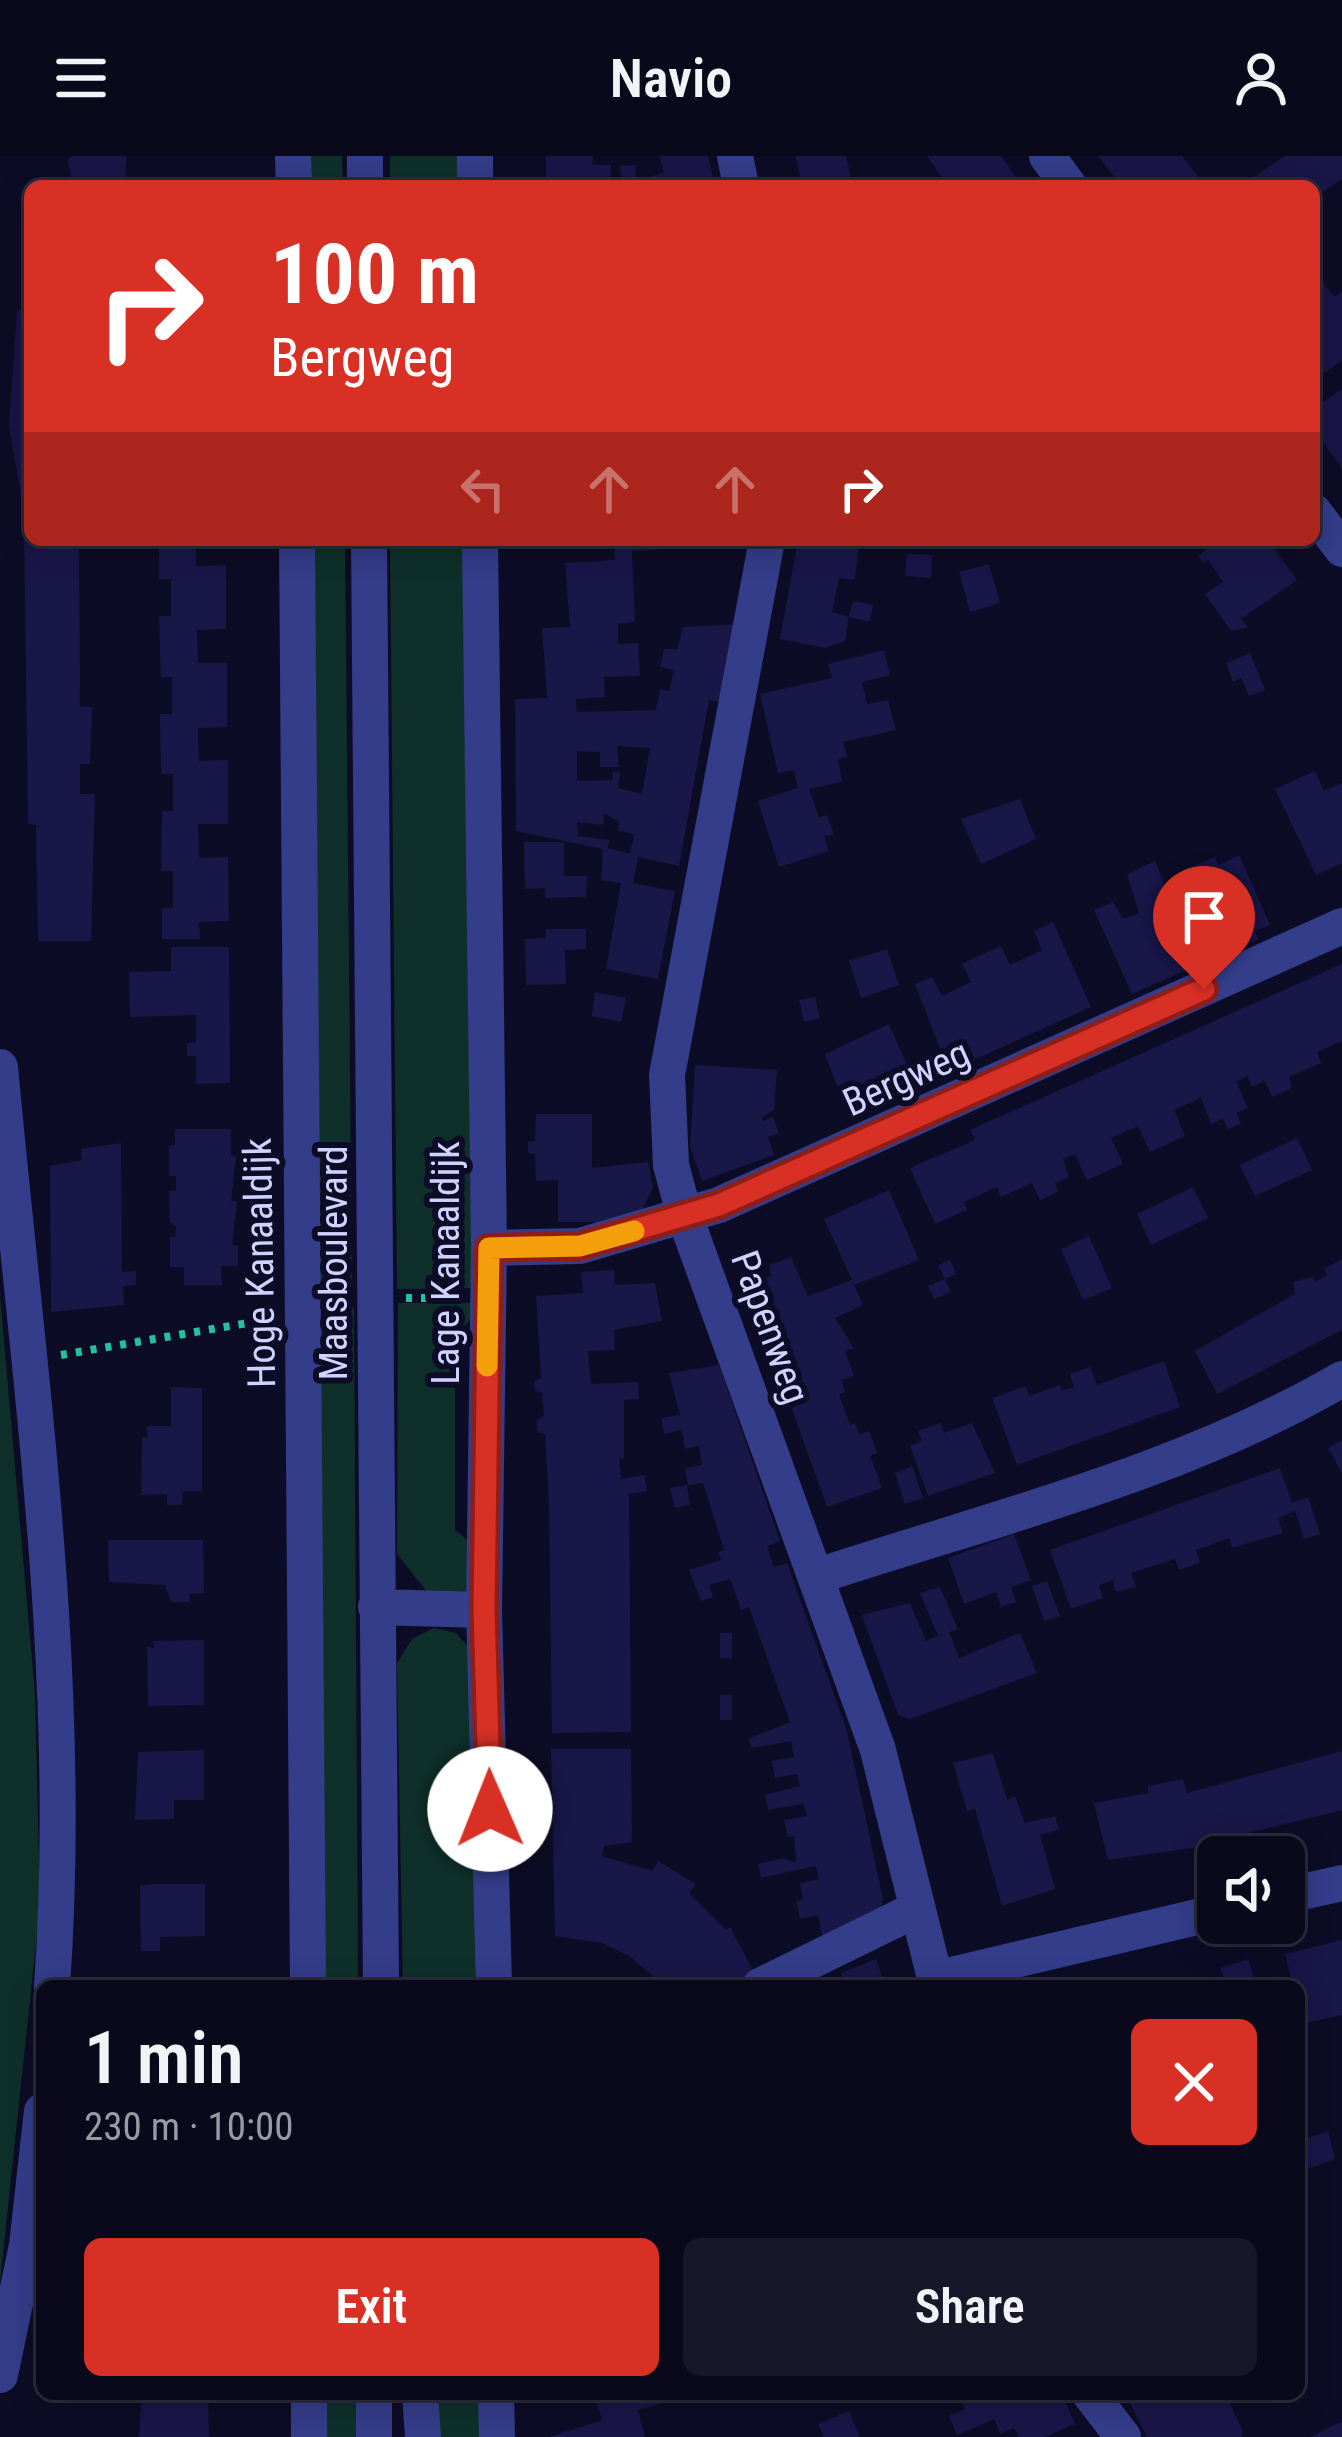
<!DOCTYPE html>
<meta charset="utf-8">
<style>
body{margin:0;font-family:"Roboto Condensed",sans-serif;background:#181729;color:#f1f3f6;height:100vh;display:flex;flex-direction:column;font-size:45px;white-space:nowrap}
*{box-sizing:border-box;margin:0}
p{font-size:39px;color:#999aa3}
.icon{flex:none;width:66px;height:66px;fill:none;stroke:currentColor;stroke-width:2;stroke-linecap:round;stroke-linejoin:round}
.map{position:relative;flex:1;overflow:hidden}
.drawer{position:absolute;left:36px;top:1824px;width:1269px;height:420px;display:flex;flex-direction:column;background:#0a091c;border-radius:18px;box-shadow:0 6px 30px #0003,0 0 0 3px #2a2a3b}
.drawer>*{flex:none}
.guide{position:absolute;left:24px;top:24px;width:1296px;height:366px;border-radius:18px;box-shadow:0 6px 30px #0003,0 0 0 3px #2a2a3b;background:#d93025;color:#fff;overflow:hidden}
.tools{position:absolute;left:1197px;top:1680px;display:grid;gap:24px}
.tools a{display:grid;place-items:center;width:108px;height:108px;border-radius:18px;background:#0a091c;box-shadow:0 6px 30px #0003,0 0 0 3px #2a2a3b;font-size:60px}
.pin{position:absolute;display:grid;place-items:center;width:102px;height:102px;color:#fff;margin:-123px -51px;border-radius:50% 50% 50% 0;rotate:-45deg;box-shadow:0 0 12px #0007}
.pin .icon{rotate:45deg}
.me{position:absolute;width:132px;margin:-66px;rotate:359deg;stroke-linejoin:round;filter:drop-shadow(0 0 9px #0008)}
.turn{display:flex;align-items:center;gap:42px;height:252px;padding:0 48px;font-size:54px}
.turn .icon{width:156px;height:156px;stroke-width:2.5}
.turn b{display:block;font-size:84px;line-height:102px}
.lanes{display:flex;align-items:center;height:114px;padding:0 48px;background:#0003;justify-content:center;gap:60px;direction:ltr}
.lanes .off{opacity:.35}
.round{display:grid;place-items:center;flex:none;width:126px;height:126px;border-radius:18px;background:#181729}
.head{display:flex;align-items:center;justify-content:space-between;height:204px;padding:0 48px}
h1{font-size:72px;font-weight:600;line-height:90px}
.primary-button{display:flex;gap:24px;margin-top:auto;padding:24px 48px}
.primary-button a{flex:1;height:138px;border-radius:18px;background:#d93025;color:#fff;font-size:48px;font-weight:600;line-height:138px;text-align:center}
.primary-button a+a{background:#181729;color:#f1f3f6}
header{display:flex;justify-content:space-between;align-items:center;height:156px;padding:0 48px;background:#0a091c;font-size:54px;font-weight:600}
.map>svg:first-child{display:block}
</style>
<header><svg class="icon" aria-label="menu" viewBox="0 0 24 24"><path d="M4 6h16M4 12h16M4 18h16"/></svg>Navio<svg class="icon" aria-label="person" viewBox="0 0 24 24"><circle cx="12" cy="8" r="4"/><path d="M4 21q1-7 8-7t8 7"/></svg></header>
<div class="map">
<svg width="1342" height="2281" viewBox="0 0 1342 2281">
<rect width="100%" height="100%" fill="#0d0c26"/>
<path fill="#0f302a" d="M303,0H342L343,30H303Z
M390,0H461L462,30H390Z
M305,384H345L352,1136L311,1158Z
M390,384H467L477,1132L397,1133Z
M0,1140L35,1538L40,1750L0,2126Z
M398,1147H478V1156L455,1180V1374L476,1391L472,1425L465,1436L428,1437L397,1398Z
M354,1151L358,1830H321L313,1174Z
M434,1472L456,1477L474,1497L477,1830H403L397,1507L412,1483Z
M324,2238H361V2281H324Z
M432,2238H486L487,2281H436Z"/>
<path fill="#191648" fill-rule="evenodd" d="M72,0H126L125,30H72L68,3Z
M546,0H593L592,9H611V30H546Z
M660,0H708L715,30H647L646,22L664,17Z
M795,0H846L853,30H803Z
M927,0H1001L1022,30H948Z
M1098,0H1182L1201,24L1194,30H1121Z
M1285,0H1342V23L1314,42V30H1240Z
M635,9L637,30H622L620,10Z
M1321,123L1334,141L1342,136V204L1314,225V127Z
M17,154H30V361L25,362L9,270Z
M1342,233V312L1314,274V252Z
M24,374H30V384H79L80,551H92L90,608H80V638H95L91,785H38L36,669L28,668Z
M159,384H196V410L226,409V473L197,474L198,507H227V571L198,572V587L199,605L228,604V668H198L199,702L228,701L229,765L199,766L200,783H162V752H173V715H161L162,655H173V618H161L160,558H172V521H161L159,460H171V423L159,424Z
M613,384H690V392L632,395L635,466L618,468V488L638,487L640,520L604,521L605,541L576,543L577,556L656,554L660,533L669,535L674,514L660,511L664,493H677L683,471L738,468L720,546L709,544L679,710L638,701L633,727L675,735L658,823L606,813L621,727L601,724L603,693L516,675L515,543L547,542L542,472L570,471L565,407L615,404ZM617,590L650,592L642,638L618,632L620,616L613,615V624L577,625V595L600,596V611H619ZM604,657L619,666L618,675L634,678L630,698L608,692L609,684L578,680L577,666L603,669Z
M798,384H882L881,392L859,389L855,424L839,422L832,456L849,461L845,485L825,492L780,483Z
M1218,384H1268L1297,424L1241,463L1248,471L1231,475L1205,438L1223,426L1208,404L1203,407L1198,400Z
M907,398L932,399L931,422L905,420Z
M989,408L1000,447L970,456L959,416Z
M853,445L873,449L870,466L849,461Z
M884,494L890,519L862,526L867,548L888,544L896,574L843,586L847,601L838,603L842,626L809,633L819,661L827,659L834,678L824,680L829,695L779,711L758,645L798,632L794,614L778,617L760,538L832,522L828,508Z
M1250,497L1265,534L1249,540L1241,522L1233,526L1226,507Z
M1315,615L1324,635L1342,627V707L1316,719L1275,633Z
M1020,643L1036,683L981,708L961,663Z
M524,686H564V720H587L586,741L545,742V732L525,733Z
M1239,699L1270,769L1255,775L1258,783L1132,838L1094,754L1113,746L1123,763L1139,757L1127,718L1155,705L1179,762L1197,754L1181,715L1215,701L1218,709Z
M1053,766L1091,851L949,915L915,828L932,821L942,840L971,826L962,808L981,799L1001,790L1010,809L1042,794L1034,775Z
M546,773H586V793L565,794L566,828L526,829L525,783L546,782Z
M171,791H229L230,927L196,928V900H187V887L196,886V859L130,861L129,816L171,815Z
M887,793L899,829L861,842L849,805Z
M1342,808V885L1317,896L1321,907L1289,921L1292,932L1272,941L1265,925L1252,931L1247,920L1236,926L1248,952L1236,957L1241,968L1228,973L1223,963L1211,968L1201,942L1174,954L1185,980L1150,996L1138,970L1111,982L1123,1008L1087,1024L1075,998L1063,1003L1069,1021L1055,1027L1058,1036L1040,1044L1032,1027L1001,1041L997,1031L964,1046L967,1054L935,1068L910,1012L975,984L970,974Z
M595,836L626,842L621,866L592,860Z
M815,841L820,862L804,866L799,844Z
M889,868L916,929L848,959L825,898Z
M695,909L777,914L774,954L762,961L763,965L773,961L779,977L768,981L774,999L702,1025L690,990Z
M536,958H592V1012L648,1006L653,1032L642,1054L603,1066H558V1024L536,1025L535,998L528,997V986L535,985Z
M175,973H231V1000H236L231,1045H237L232,1089L238,1090V1110H221L222,1129H184V1111H170V1081L176,1080V1071L170,1066L169,1035H176V1020H169V990L175,989Z
M1297,982L1312,1014L1255,1040L1240,1009Z
M121,987L122,1116L136,1115V1129L123,1130L124,1149L51,1156L50,1010L82,1004L81,993Z
M1193,1031L1208,1062L1151,1089L1137,1058Z
M889,1034L919,1104L854,1129L863,1149L835,1162L854,1192L845,1195L854,1220L841,1224L845,1236L839,1238L850,1269L855,1267L859,1279L869,1275L877,1297L870,1300L882,1332L827,1351L747,1128L771,1120L770,1109L791,1101L808,1140L852,1124L824,1063Z
M1089,1080L1112,1132L1083,1144L1061,1093Z
M1342,1103V1174L1217,1238L1195,1195L1295,1138L1293,1126L1312,1121L1315,1126L1327,1119L1324,1113Z
M950,1104L956,1118L945,1123L938,1109Z
M614,1114L615,1129L655,1127L662,1165L614,1174L615,1194L588,1195L591,1228L638,1226L639,1243L624,1244V1302L619,1303L621,1323L644,1319L647,1335L629,1338L631,1576L552,1577L549,1351L545,1278L537,1275V1264L544,1260L542,1237L535,1235L534,1226L541,1222L536,1140L583,1137L581,1116Z
M945,1123L951,1136L934,1143L928,1130Z
M1164,1205L1180,1251L1017,1309L992,1242L1026,1230L1029,1240L1060,1229L1062,1235L1074,1231L1070,1218L1090,1211L1097,1229Z
M719,1209L780,1385L767,1390L774,1411L787,1407L847,1575L883,1743L881,1751L822,1780L818,1759L800,1763L796,1745L803,1743L800,1727L819,1723L816,1710L761,1722L758,1708L784,1702L796,1707L794,1680L788,1681L784,1664L807,1660L803,1648L768,1654L765,1639L800,1630L797,1618L775,1622L772,1605L794,1601L791,1585L752,1592L748,1583L790,1566L749,1451L741,1454L730,1423L709,1429L713,1441L701,1445L689,1414L721,1404L718,1396L724,1394L703,1327L688,1329L685,1312L702,1309L699,1290L685,1293L682,1274L664,1278L661,1262L680,1259L669,1217Z
M171,1231L202,1232V1335H183L182,1349H167V1338L141,1339L142,1281L147,1282V1270H171Z
M941,1267L944,1277L972,1267L995,1317L928,1340L910,1290L922,1285L918,1275Z
M1342,1284V1317L1328,1292Z
M912,1310L923,1342L905,1348L895,1317Z
M1280,1312L1292,1347L1308,1341L1320,1378L1304,1383L1295,1355L1278,1362L1283,1377L1232,1392L1229,1382L1196,1394L1200,1407L1179,1414L1175,1403L1131,1417L1136,1431L1116,1436L1113,1424L1099,1429L1103,1442L1071,1453L1050,1394Z
M687,1329L690,1349L675,1352L670,1332Z
M1014,1378L1031,1424L1011,1431L1016,1446L1001,1451L996,1436L964,1448L948,1402Z
M108,1384H203L204,1437L189,1438L190,1446H171L165,1429L109,1426Z
M1047,1425L1060,1460L1044,1465L1032,1430Z
M940,1431L958,1473L949,1476L959,1502L1020,1477L1037,1517L910,1563L898,1559L862,1459L910,1447L926,1485L938,1480L920,1437Z
M720,1477H732V1502H720Z
M204,1484V1549L148,1550L147,1491L154,1492V1485Z
M720,1539H732V1564H720Z
M551,1593H631L632,1686L604,1690L602,1700L653,1715L658,1705L696,1728L689,1737L726,1774L730,1771L754,1816L729,1830H665L629,1800L602,1787L555,1780Z
M204,1594V1644H174V1663L135,1664L138,1596Z
M1342,1595V1654L1232,1681L1233,1686L1108,1704L1094,1647L1148,1637V1630L1183,1623L1187,1637Z
M993,1597L1007,1644L1015,1640L1025,1667L1055,1660L1059,1674L1040,1679L1055,1733L1002,1750L975,1653L967,1655L953,1607Z
M153,1728H205V1780L160,1781V1795H141L140,1730Z
M1342,1784V1859L1302,1868L1299,1830H1293L1285,1798Z
M876,1803L885,1830H845L841,1817Z
M1248,1803L1256,1827L1276,1820L1279,1830H1227L1220,1812Z
M1328,1975L1335,2003L1307,2013L1299,1985Z
M142,2238H208L209,2281H139Z
M594,2238H690V2239L638,2254L645,2281H549L602,2264Z
M960,2238H1062L1075,2268L1045,2281H1019L1014,2272L1000,2278L994,2263L957,2279L949,2260L965,2253Z
M1144,2238H1226L1243,2276L1241,2281H1147L1128,2243Z
M849,2255L860,2281H824L818,2268Z
M1342,2266V2281H1311L1332,2270Z"/>
<g fill="none" stroke-linecap="round" stroke-linejoin="round">
<path stroke="#22c19f" stroke-width="8" stroke-dasharray="6 9" stroke-linecap="butt" d="M406,1142H457
M61,1199L271,1163"/>
<path stroke="#333d89" stroke-width="36" d="M293,0L294,30
M365,0V30
M475,0V30
M735,0L741,30
M1047,0L1069,30
M1314,356L1342,393
M297,384L308,1830
M369,384L381,1830
M480,384L489,1092L484,1454L494,1830
M767,384L667,919L671,1009L685,1061L878,1594L937,1830
M0,911C28,1217 74,1522 52,1830
M489,1092L580,1090L719,1049L1342,770
M818,1420C994,1362 1181,1317 1342,1223
M376,1451L484,1454
M1284,1740L1342,1727
M935,1823L1218,1756
M760,1830L917,1753
M0,2219L27,2089L42,1955
M309,2238V2281
M374,2238V2281
M420,2238L423,2281
M496,2238L497,2281
M1090,2238L1123,2281"/>
</g>
<g fill="none" stroke-linecap="round" stroke-linejoin="round">
<defs>
<path id="route" d="M490,1653L484,1454L489,1092L580,1090L719,1049L1204,833"/>
</defs>
<use href="#route" stroke="#8d1f18" stroke-width="30"/>
<use href="#route" stroke="#d93025" stroke-width="21"/>
<path stroke="#f59e0b" stroke-width="21" d="M487,1210L489,1092L580,1090L634,1075"/>
</g>
<g text-anchor="middle" stroke-width="12" stroke-linejoin="round" paint-order="stroke">
<g font-size="39" fill="#d1d3ff" stroke="#0d0c26">
<text transform="translate(906 921) rotate(-24)" y="14">Bergweg</text>
<text transform="translate(259 1107) rotate(-91)" y="14">Hoge Kanaaldijk</text>
<text transform="translate(333 1107) rotate(-90)" y="14">Maasboulevard</text>
<text transform="translate(445 1107) rotate(-90)" y="14">Lage Kanaaldijk</text>
<text transform="translate(771 1171) rotate(70)" y="14">Papenweg</text>
</g>
</g>
</svg>
<div class="tools">
<a><svg class="icon" aria-label="sound" viewBox="0 0 24 24"><path d="M4 9h4l5-4v14l-5-4H4zM17 9q2 3 0 6"/></svg></a>
</div>
<div class="pin" style="left:1204px;top:833px;background:#d93025"><svg class="icon" aria-label="arrive" viewBox="0 0 24 24"><path d="M6 21V4h12l-3 4 3 4H6"/></svg></div>
<svg class="me" style="left:490px;top:1653px" viewBox="-20 -20 40 40"><circle r="19" fill="#fff"/><path d="M0-13L10 11 0 6-10 11z" fill="#d93025"/></svg>
<div class="guide">
<div class="turn"><svg class="icon" aria-label="right" viewBox="0 0 24 24"><path d="M7 20v-9h11M14 6l5 5-5 5"/></svg><div><b>100 m</b>Bergweg</div></div>
<div class="lanes"><svg class="icon off" aria-label="left" viewBox="0 0 24 24"><path d="M17 20v-9H6M10 6l-5 5 5 5"/></svg><svg class="icon off" aria-label="ahead" viewBox="0 0 24 24"><path d="M12 20V5M6 11l6-6 6 6"/></svg><svg class="icon off" aria-label="ahead" viewBox="0 0 24 24"><path d="M12 20V5M6 11l6-6 6 6"/></svg><svg class="icon" aria-label="right" viewBox="0 0 24 24"><path d="M7 20v-9h11M14 6l5 5-5 5"/></svg></div>
</div>
<section class="drawer">
<div class="head"><div><h1>1 min</h1><p>230 m · 10:00</p></div><a class="round" style="background:#d93025;color:#fff"><svg class="icon" aria-label="close" viewBox="0 0 24 24"><path d="M6 6l12 12M18 6L6 18"/></svg></a></div>
<div class="primary-button"><a>Exit</a><a>Share</a></div>
</section>
</div>
